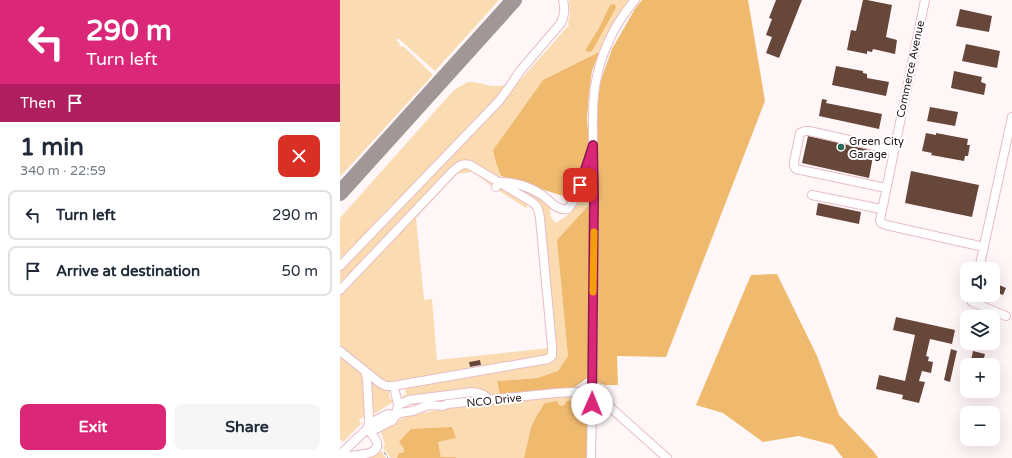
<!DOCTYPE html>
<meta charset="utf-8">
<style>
body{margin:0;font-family:"Varela Round",sans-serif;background:#f6f6f7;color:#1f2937;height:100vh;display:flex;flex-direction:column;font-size:15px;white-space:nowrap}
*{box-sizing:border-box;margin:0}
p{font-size:13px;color:#747a83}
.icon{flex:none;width:22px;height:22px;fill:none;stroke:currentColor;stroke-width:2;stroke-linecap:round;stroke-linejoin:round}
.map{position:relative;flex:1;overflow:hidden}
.side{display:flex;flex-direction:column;background:#fff;width:340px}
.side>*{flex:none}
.banner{background:#db2777;color:#fff;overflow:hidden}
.tools{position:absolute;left:620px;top:262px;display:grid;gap:8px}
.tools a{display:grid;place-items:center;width:40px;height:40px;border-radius:8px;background:#fff;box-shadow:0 4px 16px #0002;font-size:20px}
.pin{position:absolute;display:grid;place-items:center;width:34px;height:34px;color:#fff;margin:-17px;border-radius:8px;box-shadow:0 2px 6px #0006}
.me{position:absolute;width:44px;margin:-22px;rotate:1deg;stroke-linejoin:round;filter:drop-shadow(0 0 3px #0008)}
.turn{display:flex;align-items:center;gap:14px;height:84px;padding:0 20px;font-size:18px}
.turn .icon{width:52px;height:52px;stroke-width:2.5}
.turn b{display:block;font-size:28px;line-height:34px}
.then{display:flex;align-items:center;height:38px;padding:0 20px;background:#0003;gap:8px;font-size:15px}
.round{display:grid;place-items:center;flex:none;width:42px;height:42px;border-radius:8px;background:#f6f6f7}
.summary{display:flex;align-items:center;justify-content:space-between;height:68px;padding:0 20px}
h1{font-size:24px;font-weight:700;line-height:30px}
.primary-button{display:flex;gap:8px;margin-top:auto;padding:8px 20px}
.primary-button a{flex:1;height:46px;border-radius:8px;background:#db2777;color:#fff;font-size:16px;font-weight:700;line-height:46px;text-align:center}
.primary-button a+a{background:#f6f6f7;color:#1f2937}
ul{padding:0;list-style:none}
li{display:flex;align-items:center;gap:12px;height:50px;margin:0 8px 6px;padding:0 12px;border:2px solid #e0e1e3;border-radius:8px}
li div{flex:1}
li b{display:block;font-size:15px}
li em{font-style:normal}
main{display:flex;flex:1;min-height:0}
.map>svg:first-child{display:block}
</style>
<main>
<section class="side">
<div class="banner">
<div class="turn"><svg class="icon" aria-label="left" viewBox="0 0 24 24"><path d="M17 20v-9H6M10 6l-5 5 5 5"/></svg><div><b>290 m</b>Turn left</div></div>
<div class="then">Then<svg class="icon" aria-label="arrive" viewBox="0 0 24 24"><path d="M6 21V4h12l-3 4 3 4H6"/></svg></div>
</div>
<div class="summary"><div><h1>1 min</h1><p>340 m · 22:59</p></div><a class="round" style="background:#d93025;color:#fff"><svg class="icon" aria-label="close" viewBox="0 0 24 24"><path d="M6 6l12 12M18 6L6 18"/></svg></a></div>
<ul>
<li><svg class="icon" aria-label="left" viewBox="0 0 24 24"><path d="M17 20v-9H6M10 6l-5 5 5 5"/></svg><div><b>Turn left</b></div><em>290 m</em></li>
<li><svg class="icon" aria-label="arrive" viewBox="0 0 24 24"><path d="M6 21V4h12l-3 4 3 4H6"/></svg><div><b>Arrive at destination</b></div><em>50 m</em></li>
</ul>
<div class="primary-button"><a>Exit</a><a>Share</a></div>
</section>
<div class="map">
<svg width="672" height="458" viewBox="0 0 672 458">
<rect width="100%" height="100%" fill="#fff6f7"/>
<path fill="#fbdbb1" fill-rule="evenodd" d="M0,0H159L95,71L58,38L56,40L60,44L59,46L61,47L63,46L92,74V76L0,177Z
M229,0H289L279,14L267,35L259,52L203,80L153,150L156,163L161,176L159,179L124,161L0,286V271L160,103L229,25L228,23L230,14ZM270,5L276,8L252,50L248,52L245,50L259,28Z
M128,82C138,81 148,87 158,86C162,86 165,85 168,84L169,85L0,263V218L114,90Z
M250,164L251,203L244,211L220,272L228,356L218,371L197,378L157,381L160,395L151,394L143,391L63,399L62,396L66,395L65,389L49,392L50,399H54L53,402L36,413L33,414L31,413V382L33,381L41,387L205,363L215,350L201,208L166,184C177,186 204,195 209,206C213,214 207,215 216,223L232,212Z
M124,166L133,168L155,182L153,187L133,172L117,174L76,218L84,300L92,299L97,360L210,348L197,214H198L211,345C210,351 210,354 205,358L49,384L44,383L0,348V294L113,174L120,167ZM140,360L141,366L130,368L129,362Z
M160,186L189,203L186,208L158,190Z
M0,354L20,371L23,378L27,414L19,420L21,424L3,442L0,439Z
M243,394L247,397L248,405L239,399L222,406H219L196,417L191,427L184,458H116V457H101L98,442L61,445L64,449L63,453H59L57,458H51L43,448L45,445L41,432L42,429L67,416L108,408Z
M119,395L142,397L91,401L85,403L65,406L64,405L66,403Z
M41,451L46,458H6L29,456L35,455Z"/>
<path fill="#efb96e" d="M302,0H408L425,101L326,357L277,356L278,385H265L247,378L232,389L160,395L157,381L197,378L218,371L228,356L217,240L251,203L258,196L256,122L260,83L272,49L295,9Z
M275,4L276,8L252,51L248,52L245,50L259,28L270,5Z
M259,52L252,71L249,93L247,118L249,145L240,180L231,201L226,197L161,176L156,163L153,150L203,80Z
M437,274L477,356L499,415L534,452L538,458H503L493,445L459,436L423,442L383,413L356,405L411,275Z
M239,399L248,405L247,458H184L191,427L196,417L205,403L217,401L219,405L222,406L224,405L227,401Z
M112,427L116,438L98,442L101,457H116V458H57L59,453H63L64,449L59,442L71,429Z"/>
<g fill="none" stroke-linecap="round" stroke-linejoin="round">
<path stroke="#a29798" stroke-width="16" d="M0,193L174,0"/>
</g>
<path fill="#68473b" d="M436,0H462L439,58L426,53L432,37L426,35L432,19L429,18Z
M523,0H527L552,5L546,37L557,40L555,54L533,49L532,52L527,51V54L507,50L511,30L516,31Z
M620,9L652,16L649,32L616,26Z
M626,44L660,51L657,68L622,61Z
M496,66L523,71V73L527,74V78L549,82L546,96L492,85Z
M614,71L642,77L641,82L646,84L644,95L611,88Z
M482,99L487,100L486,103L542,114L539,129L479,116Z
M590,107L618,112L615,126L587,121Z
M586,133L596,135V133L628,139L627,145H630L628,156H625L624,161L591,155L592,153L582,151Z
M468,136L534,151L529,178L462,163Z
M571,171L639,185L632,217L565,203Z
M478,203L521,212L519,224L476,215Z
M653,284L657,285V284L666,288L663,295L653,291Z
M556,317L615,330L612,344L590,339L586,356L589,357L588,361L593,362L591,373L582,371L579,381L585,382L579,403L562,399L563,395L536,389L539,375L565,381L575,335L553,330Z
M611,349L617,351L610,382L604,380Z
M633,351L645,354L642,365H630Z
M140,360L141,365L130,367L129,362Z
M625,381H627V391H635L634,398L622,395Z"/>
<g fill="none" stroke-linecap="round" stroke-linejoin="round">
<defs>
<path id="minor" d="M585,0L540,220L541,223L546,225L644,247
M156,187L159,182C173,181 190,187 202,195C211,201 216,211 228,209C240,193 245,172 251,153
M546,188L456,169L454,166V162L460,133L465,131H469L553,150
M472,195L541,209
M0,266L159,101L170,86L180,71L221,23C225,15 225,8 223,0
M639,269L672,117
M0,290L113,171C120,165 122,163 130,165L192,202C198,206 199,211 200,218L212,346V356L208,359L53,386H46L40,383L0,351
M634,295L632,302L666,316
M25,371L27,379L29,418L28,428
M55,391L58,405L57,410
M252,391L327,458
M58,405L69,400L132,392C139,393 145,394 149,400
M27,429H36L49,422L52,421L56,415
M0,455L8,447L27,429L34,421L48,414L56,415L60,413L73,411L88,405L103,406L107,404L216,393L252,391
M0,456C19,455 55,456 27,429
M251,458C253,371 254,285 254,198C254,179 253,160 253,141C253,123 252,105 255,87C260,54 274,25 295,0"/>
</defs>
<use href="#minor" stroke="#e7bdc4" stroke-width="10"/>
<path stroke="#8b7f81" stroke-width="1" stroke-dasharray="4 2" stroke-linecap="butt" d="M44,452L48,458"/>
<use href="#minor" stroke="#fff" stroke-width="8"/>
</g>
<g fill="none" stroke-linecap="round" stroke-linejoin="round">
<defs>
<path id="route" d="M240,185L253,145L254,198L252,404"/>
</defs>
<use href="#route" stroke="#8e194d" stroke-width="10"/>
<use href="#route" stroke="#db2777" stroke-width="7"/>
<path stroke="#f59e0b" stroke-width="7" d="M253,292L254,232"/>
</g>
<circle fill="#2a6b5b" stroke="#fff" stroke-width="1.5" cx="501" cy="147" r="4"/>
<g text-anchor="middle" stroke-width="4" stroke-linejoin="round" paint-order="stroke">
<g font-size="11" fill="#231417" stroke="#fff">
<text transform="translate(570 69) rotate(-78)" y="4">Commerce Avenue</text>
<text transform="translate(154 400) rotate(-6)" y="4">NCO Drive</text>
</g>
<g font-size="11" fill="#231417" stroke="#fff" text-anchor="start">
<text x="509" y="145">Green City<tspan x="509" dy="13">Garage</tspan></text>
</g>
</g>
</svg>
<div class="tools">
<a><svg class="icon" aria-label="sound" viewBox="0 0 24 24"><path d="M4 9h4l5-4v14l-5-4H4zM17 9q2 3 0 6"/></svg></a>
<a><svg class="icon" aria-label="layers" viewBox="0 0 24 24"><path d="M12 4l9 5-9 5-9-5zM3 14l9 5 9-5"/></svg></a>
<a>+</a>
<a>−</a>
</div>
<div class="pin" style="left:240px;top:185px;background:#d93025"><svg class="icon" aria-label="arrive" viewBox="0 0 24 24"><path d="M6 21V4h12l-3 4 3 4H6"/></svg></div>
<svg class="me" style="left:252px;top:404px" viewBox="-20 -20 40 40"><circle r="19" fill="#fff"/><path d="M0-13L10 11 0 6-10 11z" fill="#db2777"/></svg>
</div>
</main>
